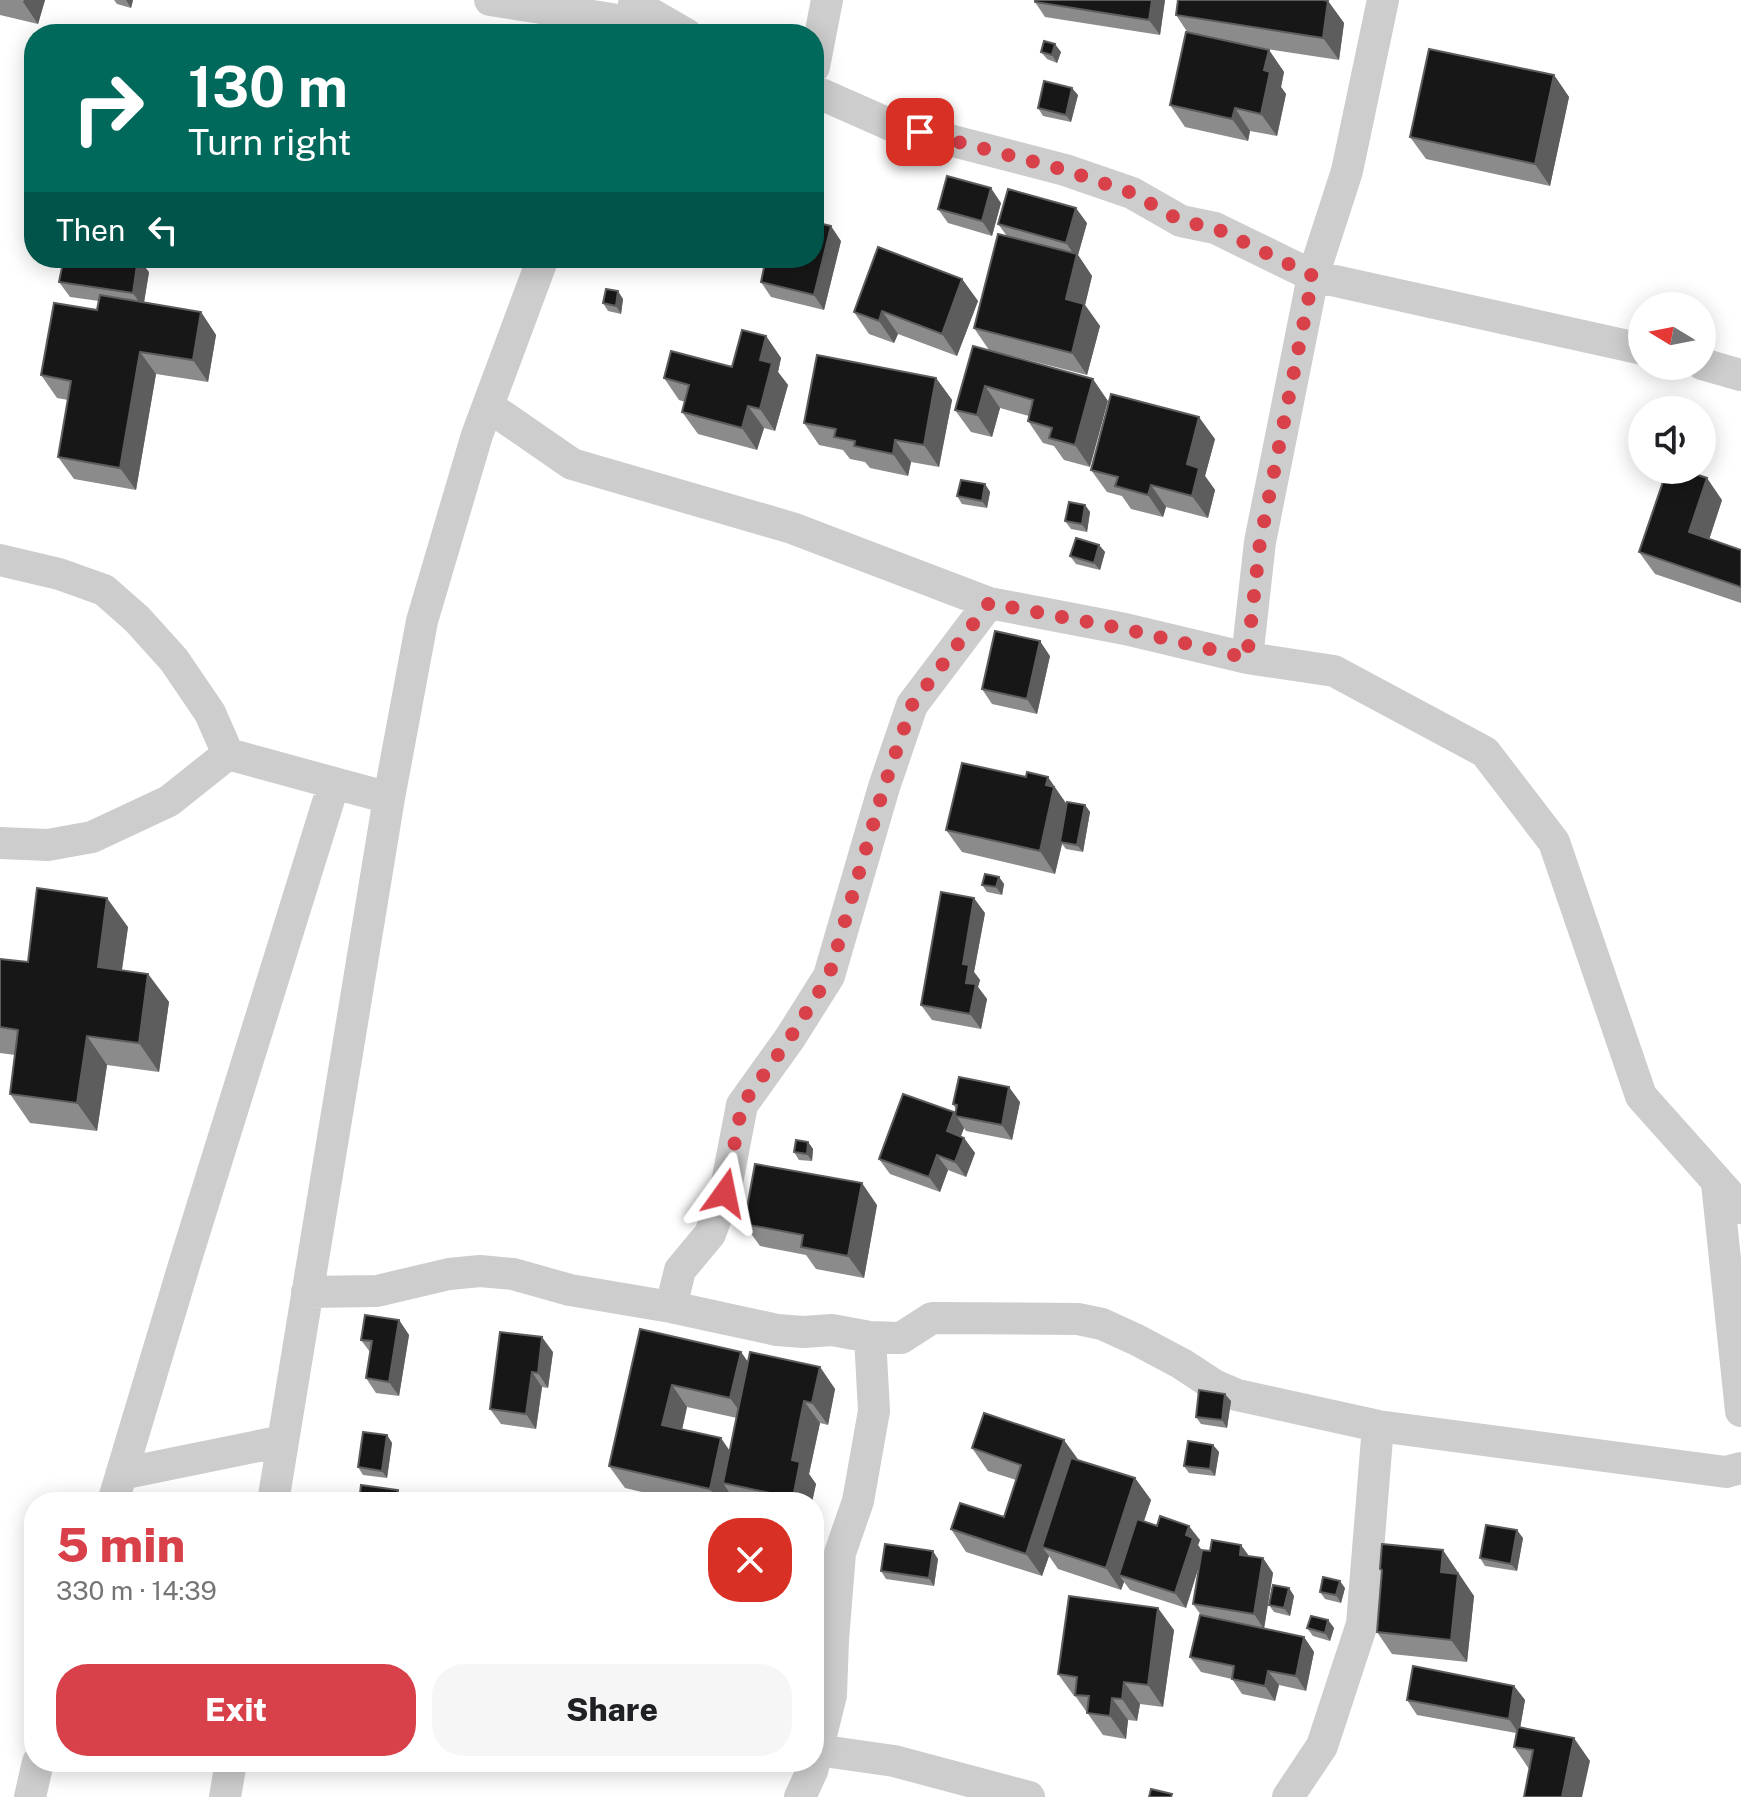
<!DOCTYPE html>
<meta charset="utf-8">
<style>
body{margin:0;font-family:"Public Sans",sans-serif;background:#f6f6f6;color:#202124;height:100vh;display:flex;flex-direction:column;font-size:30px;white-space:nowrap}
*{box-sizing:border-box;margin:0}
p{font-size:26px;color:#757577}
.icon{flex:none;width:44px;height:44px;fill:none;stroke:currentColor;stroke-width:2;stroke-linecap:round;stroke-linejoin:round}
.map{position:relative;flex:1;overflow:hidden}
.drawer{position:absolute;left:24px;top:1492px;width:800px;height:280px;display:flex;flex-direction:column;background:#fff;border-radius:32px;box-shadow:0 4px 20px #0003}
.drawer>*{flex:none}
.hud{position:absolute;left:24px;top:24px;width:800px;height:244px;border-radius:32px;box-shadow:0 4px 20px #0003;background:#00695c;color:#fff;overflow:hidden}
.needle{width:52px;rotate:280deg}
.buttons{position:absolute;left:1628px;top:292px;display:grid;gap:16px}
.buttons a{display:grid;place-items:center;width:88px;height:88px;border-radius:50%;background:#fff;box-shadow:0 4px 20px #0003;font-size:40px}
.pin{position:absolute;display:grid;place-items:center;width:68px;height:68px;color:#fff;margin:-34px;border-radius:16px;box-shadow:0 4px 12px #0006}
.me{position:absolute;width:88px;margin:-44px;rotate:12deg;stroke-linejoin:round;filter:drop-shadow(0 0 6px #0008)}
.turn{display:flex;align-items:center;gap:28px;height:168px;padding:0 32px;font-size:36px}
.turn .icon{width:104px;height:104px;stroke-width:2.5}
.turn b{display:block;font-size:56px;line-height:68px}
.then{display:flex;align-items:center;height:76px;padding:0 32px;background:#0003;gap:16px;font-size:30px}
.round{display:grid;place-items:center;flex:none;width:84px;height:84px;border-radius:32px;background:#f6f6f6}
.summary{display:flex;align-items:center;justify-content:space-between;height:136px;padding:0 32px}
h1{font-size:48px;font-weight:800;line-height:60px;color:#d8404a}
.button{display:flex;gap:16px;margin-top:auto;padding:16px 32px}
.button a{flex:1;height:92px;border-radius:32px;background:#d8404a;color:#fff;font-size:32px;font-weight:800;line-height:92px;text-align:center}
.button a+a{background:#f6f6f6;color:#202124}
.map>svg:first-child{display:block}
</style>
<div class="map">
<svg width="1741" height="1797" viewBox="0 0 1741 1797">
<rect width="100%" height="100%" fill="#fff"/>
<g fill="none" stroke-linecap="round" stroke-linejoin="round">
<path stroke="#cdcdcd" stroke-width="32" d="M490,0L631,22
M1383,0L1347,171L1313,276L1260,542L1247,658L1334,671L1485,752L1554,842L1641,1096L1741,1208
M634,4L686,34
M814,67L827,0
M814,91L891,125L1065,170L1132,193L1181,221L1215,228L1313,276L1642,349
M1702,364L1741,375
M488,406L572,464L792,528L989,603
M0,560L59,574L104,590L137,619L174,660L210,713L228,754
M228,754L389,798
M0,843L48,845L92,837L169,801L228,754
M1717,1183L1741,1411
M307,1292L377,1291L449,1274L480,1271L513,1274L570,1290L671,1307L777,1330L803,1332L832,1330L870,1337L901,1338L932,1318L1078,1319L1102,1324L1137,1340L1182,1364L1214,1385L1237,1395L1378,1426L1726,1472L1741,1468
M671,1307L680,1270L710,1234L725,1193L742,1105L790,1038L829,976L884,787L912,705L989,603L1125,629L1247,658
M121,1474L283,1441
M113,1502L185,1262L334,783
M273,1502L389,798L422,621L477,435L543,258
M817,1750L894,1761L1029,1797
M30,1797L38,1762
M225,1797L231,1762
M800,1797L812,1771L831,1695L833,1640L840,1553L858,1501L874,1411L870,1337
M1288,1797L1322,1746L1362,1624L1378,1426"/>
</g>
<path fill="#8b8b8b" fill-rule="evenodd" d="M0,0H45L38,24L0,15Z
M114,0H133L131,8L117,4Z
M1165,0L1160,35L1045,17L1035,2Z
M1328,1L1344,23L1339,60L1248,46L1269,50L1284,72L1281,87L1286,94L1277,136L1250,131L1248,141L1185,127L1170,105L1188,33L1176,15Z
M1041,52H1061L1057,63L1047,59Z
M1554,75L1569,97L1550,186L1426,159L1410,137Z
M1078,95L1071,122L1043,116L1038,108Z
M1001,203L992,236L948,223L938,209Z
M1087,223L1078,255L1092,276L1085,305L1100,326L1087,375L989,350L974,328L1007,236L998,224Z
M841,241L824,310L771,297L761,282Z
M149,272L144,303L201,312L216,335L208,382L156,374L136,490L74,479L58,457L68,400L57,398L41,375L97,310L99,301L70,297L59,282Z
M962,279L978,301L957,356L898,334L894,343L869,334L854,312Z
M623,299L621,314L608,311L603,303Z
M766,336L781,358L778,372L788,385L775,431L764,428L757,450L698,434L682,412L685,402L679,400L664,378L732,367Z
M973,346L1093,379L1090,467L1064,460L1054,446L1043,443L1028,421L1029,416L1000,408L992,437L971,432L955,410Z
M936,378L952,400L939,467L911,462L908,476L870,468L865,462L850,459L843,450L819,445L804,423Z
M1215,439L1205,476L1215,490L1208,518L1166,507L1163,517L1131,509L1122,496L1107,492L1091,470Z
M985,484L990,492L987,508L962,504L957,496Z
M1722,500L1709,540L1741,550V603L1655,574L1639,552Z
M1085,505L1090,512L1087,532L1071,529L1065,521Z
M1099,545L1105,552L1100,570L1076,564L1070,556Z
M1050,656L1037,714L992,704L982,689Z
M1063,799L1067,805H1085L1090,812L1083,852L1066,849L1062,844L1055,874L962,852L946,830Z
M999,877L1004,884L1002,895L987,892L982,885Z
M985,913L974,972L980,980L978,987L987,999L981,1029L932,1020L921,1005Z
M128,927L122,970L148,974L169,1002L159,1072L107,1065L97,1131L30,1123L10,1094L15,1055L0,1053V959L28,962Z
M1020,1102L1012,1140L966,1131L964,1128L961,1136L964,1138L975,1153L966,1177L948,1170L940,1192L890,1174L879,1159L954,1112L955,1115L956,1109L953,1104Z
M808,1142L813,1149L812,1161L799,1160L794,1152Z
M877,1205L864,1278L816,1269L806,1255L760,1246L744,1224Z
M399,1320L409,1335L399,1396L376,1393L366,1378L370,1352L361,1340Z
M640,1329L741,1352L748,1362L820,1367L835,1389L828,1425L820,1423L809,1474L816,1484L812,1502H736L729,1492L727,1502H684L625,1488L609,1466ZM687,1407L737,1418L730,1451L682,1430Z
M553,1352L548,1388L542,1387L536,1429L501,1424L490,1409Z
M1231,1401L1227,1428L1201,1424L1196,1417Z
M387,1435L392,1443L387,1478L363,1475L358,1467Z
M1213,1445L1219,1452L1215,1476L1189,1473L1184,1466Z
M972,1448L1078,1460L1135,1478L1151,1500L1144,1521L1200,1540L1198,1545L1202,1550L1263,1558L1273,1573L1264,1628L1304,1637L1314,1652L1306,1691L1279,1685L1275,1701L1242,1694L1232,1679L1201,1672L1190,1657L1201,1615L1193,1604L1199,1566L1186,1608L1130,1590L1124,1582L1121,1590L1058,1569L1049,1556L1042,1576L966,1552L951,1529L1004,1517L1016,1480L988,1471Z
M1523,1538L1517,1571L1485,1566L1480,1558Z
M938,1559L934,1586L886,1579L881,1571Z
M1380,1569L1459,1572L1458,1575L1474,1596L1467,1662L1392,1654L1377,1632L1382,1573Z
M1289,1588L1294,1596L1290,1616L1274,1612L1269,1605Z
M1345,1588L1341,1603L1325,1599L1320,1592Z
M1328,1620L1334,1628L1330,1641L1313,1636L1307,1628Z
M1174,1630L1163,1707L1140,1704L1137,1721L1128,1720L1126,1739L1103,1735L1076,1697L1074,1696L1058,1674Z
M1514,1686L1525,1700L1520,1728L1590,1761L1529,1769L1514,1747L1516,1733L1417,1715L1407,1700Z"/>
<path fill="#5d5d5d" d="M24,0H45L38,24L23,2Z
M126,0H133L131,8Z
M1152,0H1165L1160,35L1149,20Z
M1328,1L1344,23L1339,60L1323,38Z
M1055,44L1061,52L1057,63L1052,55Z
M1269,50L1284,72L1281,87L1286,94L1277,136L1261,114L1264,70Z
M1554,75L1569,97L1550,186L1535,164Z
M1072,88L1078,95L1071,122L1066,115Z
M1235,108L1250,131L1248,141L1232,119Z
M991,188L1001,203L992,236L982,221Z
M1076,208L1087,223L1078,255L1092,276L1085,305L1100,326L1087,375L1072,353L1066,299L1076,257L1066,243Z
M831,226L841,241L824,310L814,295Z
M138,258L149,272L143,308L133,293Z
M962,279L978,301L957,356L942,334Z
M618,291L623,299L621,314L616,306Z
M882,311L898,334L894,343L879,321Z
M201,312L216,335L208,382L193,360Z
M766,336L781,358L778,372L788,385L775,431L760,409V360Z
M140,352L156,374L136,490L120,468Z
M936,378L952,400L939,467L924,445Z
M1093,379L1108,401L1090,467L1075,445Z
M985,386L1000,408L992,437L977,415Z
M748,406L764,428L757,450L742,428Z
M1199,417L1215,439L1205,476L1215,490L1208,518L1192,496L1187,464Z
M895,440L911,462L908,476L893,454Z
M1707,478L1722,500L1704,555L1689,532Z
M985,484L990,492L987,508L982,501Z
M1151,485L1166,507L1163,517L1148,495Z
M1085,505L1090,512L1087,532L1082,524Z
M1099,545L1105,552L1100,570L1094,563Z
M1040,641L1050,656L1037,714L1027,699Z
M1048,777L1070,809L1060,842L1062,844L1055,874L1040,851L1046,785Z
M1085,805L1090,812L1083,852L1077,845Z
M999,877L1004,884L1002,895L996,887Z
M107,898L128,927L118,996L98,967Z
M974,898L985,913L974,972L980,980L978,987L987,999L981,1029L970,1014L963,964Z
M148,974L169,1002L159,1072L139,1043Z
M87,1036L107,1065L97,1131L77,1103Z
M1009,1087L1020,1102L1012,1140L1002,1125Z
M954,1112L964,1128L957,1146L947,1131Z
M964,1138L975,1153L966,1177L955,1162Z
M808,1142L813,1149L812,1161L807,1154Z
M937,1155L948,1170L940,1192L929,1177Z
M862,1183L877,1205L864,1278L848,1256Z
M399,1320L409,1335L399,1396L389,1382Z
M542,1337L553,1352L548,1388L538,1373Z
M741,1352L756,1374L746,1420L730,1398Z
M820,1367L835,1389L828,1425L812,1403Z
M532,1372L542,1387L536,1429L526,1414Z
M672,1385L687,1407L678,1447L662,1425Z
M1225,1394L1231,1401L1227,1428L1222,1420Z
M804,1401L820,1423L809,1474L816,1484L812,1502H796L793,1498L792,1460Z
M387,1435L392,1443L387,1478L382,1471Z
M721,1438L736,1460L723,1483L729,1492L727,1502H719L710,1489Z
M1064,1440L1080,1462L1042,1547L1049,1556L1042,1576L1026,1554Z
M1213,1445L1219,1452L1215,1476L1210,1469Z
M1135,1478L1151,1500L1125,1577L1119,1575L1124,1582L1121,1590L1106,1568Z
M398,1490L403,1498V1502H396Z
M1189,1526L1200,1540L1198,1545L1203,1553L1186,1608L1175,1593L1186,1535Z
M1517,1530L1523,1538L1517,1571L1511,1564Z
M1241,1545L1252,1560L1240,1555Z
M1443,1550L1474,1596L1467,1662L1451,1640L1441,1572Z
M933,1551L938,1559L934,1586L929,1578Z
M1263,1558L1273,1573L1264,1629L1254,1614Z
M1340,1581L1345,1588L1341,1603L1336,1595Z
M1289,1588L1294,1596L1290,1616L1284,1608Z
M1158,1608L1174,1630L1163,1707L1148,1685Z
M1328,1620L1334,1628L1330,1641L1325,1633Z
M1304,1637L1314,1652L1306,1691L1296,1676Z
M1268,1671L1279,1685L1275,1701L1265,1686Z
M1124,1682L1140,1704L1137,1721L1122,1699Z
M1514,1686L1525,1700L1519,1734L1509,1719Z
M1112,1698L1128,1720L1126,1739L1110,1716Z
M1574,1738L1590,1761L1582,1797H1562Z"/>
<path fill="#171717" stroke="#5d5d5d" stroke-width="2" d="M1035,0H1152L1149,20L1035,2Z
M1178,0H1323L1328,1L1323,38L1176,15Z
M1186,32L1269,50L1264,70L1270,72L1261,114L1235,108L1232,119L1170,105Z
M1044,41L1055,44L1052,55L1041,52Z
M1429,49L1554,75L1535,164L1410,137Z
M1044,81L1072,88L1066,115L1038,108Z
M947,176L991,188L982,221L938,209Z
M1008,189L1076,208L1066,243L998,224Z
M814,222L831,226L814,295L761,282L766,258H814Z
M998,234L1077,254L1066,299L1084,304L1072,353L974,328Z
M878,247L962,279L942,334L882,311L879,321L854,312Z
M64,258H138L133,293L59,282Z
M606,289L618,291L616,306L603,303Z
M100,295L201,312L193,360L140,352L120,468L58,457L71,381L41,375L54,303L97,310Z
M742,330L766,336L760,360L772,363L760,409L748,406L742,428L682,412L689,385L664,378L671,351L732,367Z
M973,346L1093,379L1075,445L1049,438L1052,428L1028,421L1033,400L985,386L977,415L955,410Z
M817,355L936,378L924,445L895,440L893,454L854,446L855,441L834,437L836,429L804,423Z
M1111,394L1199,417L1187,464L1199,468L1192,496L1151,485L1148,495L1115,486L1118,477L1091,470Z
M1667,470H1683L1707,478L1689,532L1741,550V587L1639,552Z
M961,480L985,484L982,501L957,496Z
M1069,502L1085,505L1082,524L1065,521Z
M1076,538L1099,545L1094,563L1070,556Z
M995,631L1040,641L1027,699L982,689Z
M962,763L1026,777L1027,772L1048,777L1046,785L1054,787L1040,851L946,830Z
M1067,802L1085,805L1077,845L1060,842Z
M985,874L999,877L996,887L982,885Z
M37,888L107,898L98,967L148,974L139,1043L87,1036L77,1103L10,1094L18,1030L0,1027V959L28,962Z
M941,892L974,898L963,964L969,965L966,983L976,984L970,1014L921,1005Z
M959,1077L1009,1087L1002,1125L955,1116L957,1105L953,1104Z
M903,1094L954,1112L947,1131L964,1138L955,1162L937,1155L929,1177L879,1159Z
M796,1140L808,1142L807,1154L794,1152Z
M755,1164L862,1183L848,1256L801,1247L803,1235L744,1224Z
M365,1315L399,1320L389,1382L366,1378L372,1341L361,1340Z
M640,1329L741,1352L730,1398L672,1385L662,1425L721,1438L710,1489L609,1466Z
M500,1332L542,1337L538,1373L532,1372L526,1414L490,1409Z
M750,1352L820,1367L812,1403L804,1401L792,1460L800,1462L793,1498L723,1483Z
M1199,1390L1225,1394L1222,1420L1196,1417Z
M984,1413L1064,1440L1026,1554L951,1529L960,1503L1004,1517L1021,1465L972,1448Z
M363,1432L387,1435L382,1471L358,1467Z
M1188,1441L1213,1445L1210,1469L1184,1466Z
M1071,1458L1135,1478L1106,1568L1042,1547Z
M361,1485L398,1490L396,1502H359Z
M1160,1516L1189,1526L1186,1535L1193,1538L1175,1593L1119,1575L1137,1519L1157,1526Z
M1486,1525L1517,1530L1511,1564L1480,1558Z
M1212,1540L1241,1545L1240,1555L1263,1558L1254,1614L1193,1604L1202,1550L1210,1551Z
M885,1544L933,1551L929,1578L881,1571Z
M1382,1544L1443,1550L1441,1572L1458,1574L1451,1640L1377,1632L1382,1570L1380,1569Z
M1323,1577L1340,1581L1336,1595L1320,1592Z
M1273,1585L1289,1588L1284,1608L1269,1605Z
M1069,1596L1158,1608L1148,1685L1124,1682L1122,1699L1112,1698L1110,1716L1087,1713L1089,1696L1075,1695L1077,1677L1058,1674Z
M1200,1615L1304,1637L1296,1676L1268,1671L1265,1686L1232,1679L1234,1666L1190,1657Z
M1311,1616L1328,1620L1325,1633L1307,1628Z
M1413,1666L1514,1686L1509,1719L1407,1700Z
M1518,1727L1574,1738L1562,1797H1524L1533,1750L1514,1747Z
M1151,1789L1172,1794L1171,1797H1149Z"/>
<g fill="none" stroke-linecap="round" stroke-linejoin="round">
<path stroke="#d8404a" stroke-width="14" stroke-dasharray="0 25.2" d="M725,1193L742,1105L790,1038L829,976L884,787L912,705L989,603L1125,629L1247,658L1260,542L1313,276L1215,228L1181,221L1132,193L1065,170L920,132"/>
</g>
</svg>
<div class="buttons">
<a><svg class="needle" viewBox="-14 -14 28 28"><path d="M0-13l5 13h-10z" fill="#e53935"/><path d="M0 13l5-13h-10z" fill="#757577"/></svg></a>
<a><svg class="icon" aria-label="sound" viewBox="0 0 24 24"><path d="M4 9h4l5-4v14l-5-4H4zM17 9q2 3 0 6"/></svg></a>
</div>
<div class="pin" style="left:920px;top:132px;background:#d93025"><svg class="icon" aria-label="arrive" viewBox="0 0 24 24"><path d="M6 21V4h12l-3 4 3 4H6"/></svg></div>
<svg class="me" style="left:725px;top:1193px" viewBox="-20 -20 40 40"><path d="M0-17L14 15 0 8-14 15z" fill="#d8404a" stroke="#fff" stroke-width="4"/></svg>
<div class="hud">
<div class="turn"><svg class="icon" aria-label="right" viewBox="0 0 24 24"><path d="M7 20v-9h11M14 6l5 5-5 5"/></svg><div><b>130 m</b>Turn right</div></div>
<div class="then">Then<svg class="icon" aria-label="left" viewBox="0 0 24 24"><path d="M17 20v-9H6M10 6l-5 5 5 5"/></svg></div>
</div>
<section class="drawer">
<div class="summary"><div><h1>5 min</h1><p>330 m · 14:39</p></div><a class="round" style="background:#d93025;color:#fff"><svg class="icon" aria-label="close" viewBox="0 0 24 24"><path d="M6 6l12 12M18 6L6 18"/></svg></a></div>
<div class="button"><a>Exit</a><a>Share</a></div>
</section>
</div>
